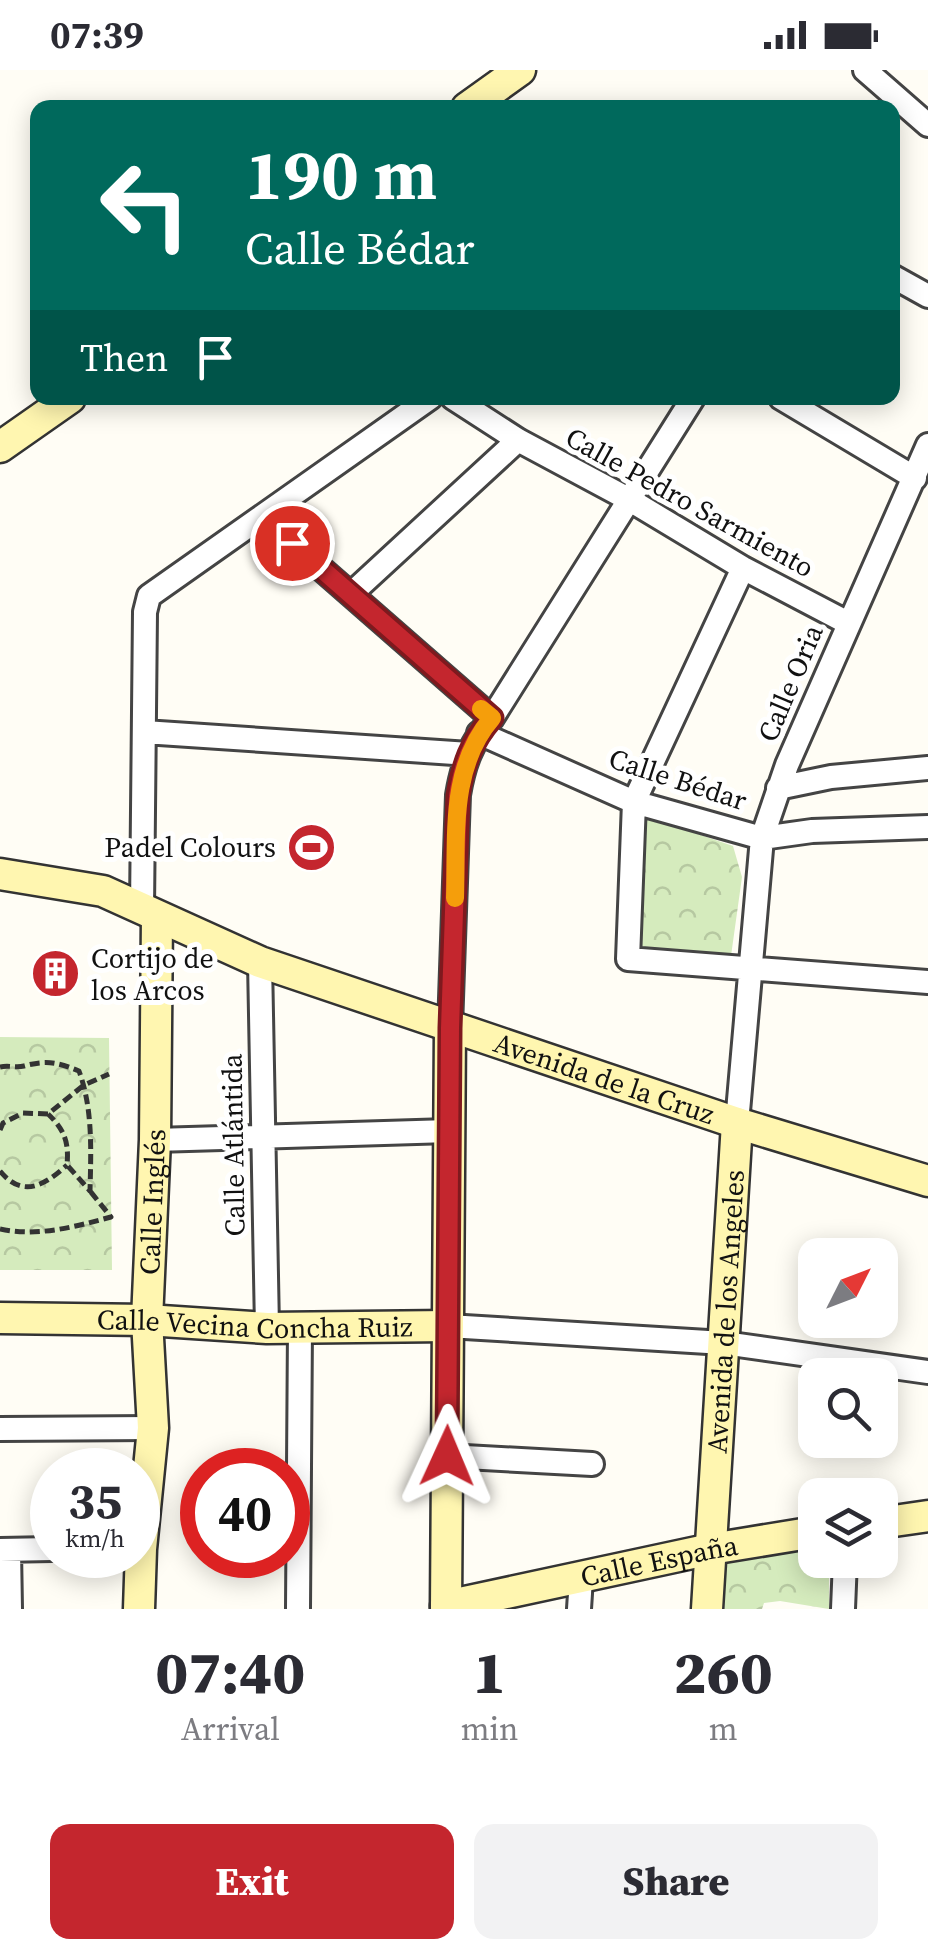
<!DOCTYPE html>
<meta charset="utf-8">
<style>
body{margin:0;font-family:"Source Serif 4",serif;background:#f2f2f3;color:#2b2b33;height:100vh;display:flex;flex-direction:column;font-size:38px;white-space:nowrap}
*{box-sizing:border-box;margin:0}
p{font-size:32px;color:#7c7c81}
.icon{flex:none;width:55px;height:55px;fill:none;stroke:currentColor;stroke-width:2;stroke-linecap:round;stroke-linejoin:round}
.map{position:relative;height:1539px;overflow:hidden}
.side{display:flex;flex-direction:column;background:#fff;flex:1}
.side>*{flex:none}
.guide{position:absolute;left:30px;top:30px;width:870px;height:305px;border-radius:20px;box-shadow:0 5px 25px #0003;background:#00695c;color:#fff;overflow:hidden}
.needle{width:65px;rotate:48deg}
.fabs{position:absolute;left:798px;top:1168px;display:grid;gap:20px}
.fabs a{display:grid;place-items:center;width:100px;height:100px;border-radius:20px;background:#fff;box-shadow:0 5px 25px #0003;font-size:50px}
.speed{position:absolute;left:30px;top:1378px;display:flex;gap:20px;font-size:50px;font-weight:700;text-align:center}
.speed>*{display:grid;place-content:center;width:130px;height:130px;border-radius:50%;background:#fff;box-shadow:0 5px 25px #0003;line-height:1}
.speed small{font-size:25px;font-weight:400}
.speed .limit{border:15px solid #d22;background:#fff;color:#111}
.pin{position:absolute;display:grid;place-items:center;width:85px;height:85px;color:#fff;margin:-42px;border:5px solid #fff;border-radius:50%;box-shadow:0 2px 10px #0007}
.me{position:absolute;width:110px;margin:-55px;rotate:1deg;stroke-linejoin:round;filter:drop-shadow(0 0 8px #0008)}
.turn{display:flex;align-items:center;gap:35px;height:210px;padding:0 50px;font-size:45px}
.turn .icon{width:130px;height:130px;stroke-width:2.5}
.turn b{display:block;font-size:70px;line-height:85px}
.then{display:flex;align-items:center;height:95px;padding:0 50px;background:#0003;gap:20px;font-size:38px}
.eta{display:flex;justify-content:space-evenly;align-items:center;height:170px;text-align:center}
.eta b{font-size:60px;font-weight:800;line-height:70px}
.cta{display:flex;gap:20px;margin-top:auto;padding:20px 50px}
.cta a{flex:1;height:115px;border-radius:20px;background:#c4262e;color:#fff;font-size:40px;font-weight:800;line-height:115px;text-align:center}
.cta a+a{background:#f2f2f3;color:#2b2b33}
.status{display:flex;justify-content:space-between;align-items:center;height:70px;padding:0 50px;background:#fff;direction:ltr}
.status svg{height:28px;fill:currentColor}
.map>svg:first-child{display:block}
</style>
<div class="status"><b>07:39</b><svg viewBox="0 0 49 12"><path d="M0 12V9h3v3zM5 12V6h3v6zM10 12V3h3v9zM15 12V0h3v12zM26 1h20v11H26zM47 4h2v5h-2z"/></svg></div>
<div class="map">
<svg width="928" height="1539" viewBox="0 0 928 1539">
<defs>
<pattern id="park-crowns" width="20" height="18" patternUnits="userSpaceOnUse" patternTransform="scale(2.5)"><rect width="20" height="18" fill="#d5ebbd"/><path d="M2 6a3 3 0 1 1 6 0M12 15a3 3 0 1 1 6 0" fill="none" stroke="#b6c8a1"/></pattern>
</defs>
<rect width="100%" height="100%" fill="#fffdf5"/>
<path fill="url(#park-crowns)" d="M642,745L733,776L742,807L731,886L628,889Z
M0,967L109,968L112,1200H0Z
M815,1477V1490H829V1539L780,1531L764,1533L762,1539H720L722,1489Z"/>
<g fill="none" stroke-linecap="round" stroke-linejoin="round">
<defs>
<path id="street" d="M865,0L928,55
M892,206L928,226
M453,328L518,370L630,430L743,498L848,553
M781,328L915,408
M262,447L492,648
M743,498L634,732L628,889L928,912
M351,524L518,370
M144,662L469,684
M479,663L634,732L762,768L812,761L928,757
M778,718L831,707L928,698
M142,840L145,542L149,526L430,328
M260,892L267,1258
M450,958L458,725C463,695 471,672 492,648L693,328
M737,1053L762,768L787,695L928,375
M155,1070L449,1061
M448,1256L724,1273L928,1302
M0,1359L153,1358
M447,1386L592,1394
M0,1480L52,1479
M9,1480L10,1539
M298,1539L300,1257
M579,1539L581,1508
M843,1539L845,1490"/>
<g id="secondary">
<path d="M467,38L520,0"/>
<path d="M0,377L70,328"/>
<path id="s1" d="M0,804L103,821L260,892L737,1053L928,1111"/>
<path id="s2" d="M0,1248L147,1250L267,1258L448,1256"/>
<path d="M880,1453L928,1446"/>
<path id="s3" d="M446,1536L711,1479L815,1462"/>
<path id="s4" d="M139,1539L141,1479L153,1358L147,1250L155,1070L157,847"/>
<path d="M446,1539L450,958"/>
<path id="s5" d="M707,1539L737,1053"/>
</g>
</defs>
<use href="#street" stroke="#444" stroke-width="28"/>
<use href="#secondary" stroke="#333" stroke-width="35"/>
<path stroke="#333" stroke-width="5" stroke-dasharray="10 5" stroke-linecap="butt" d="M0,997C8,995 16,998 24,996C46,990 57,992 79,1001C93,1039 91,1081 90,1121L67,1095C69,1073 65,1060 48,1044
M0,1060L3,1053L23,1043L48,1044L84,1015L109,1004
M0,1101C23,1129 45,1115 67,1095
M0,1159C38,1167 74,1157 111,1147L90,1121"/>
<use href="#street" stroke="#fff" stroke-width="22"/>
<use href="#secondary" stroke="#fff6b0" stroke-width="30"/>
</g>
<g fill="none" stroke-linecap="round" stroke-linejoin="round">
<defs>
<path id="route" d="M292,473L492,648C471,672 463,695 458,726L450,958L447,1386"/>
</defs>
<use href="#route" stroke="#7f191e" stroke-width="25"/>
<use href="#route" stroke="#c4262e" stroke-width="18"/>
<path stroke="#f59e0b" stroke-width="18" d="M455,828C457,766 449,698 492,648L481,639"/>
</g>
<defs>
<symbol id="stadium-disc" viewBox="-11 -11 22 22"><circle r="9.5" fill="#c4262e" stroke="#fff"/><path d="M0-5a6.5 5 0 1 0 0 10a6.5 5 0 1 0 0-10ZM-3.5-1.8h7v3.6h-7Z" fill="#fff"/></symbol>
<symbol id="building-disc" viewBox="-11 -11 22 22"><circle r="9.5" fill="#c4262e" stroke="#fff"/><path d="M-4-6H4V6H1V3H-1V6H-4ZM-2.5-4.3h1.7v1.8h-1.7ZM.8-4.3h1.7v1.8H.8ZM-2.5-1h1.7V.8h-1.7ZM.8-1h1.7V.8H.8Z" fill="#fff"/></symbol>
</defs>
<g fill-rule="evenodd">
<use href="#stadium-disc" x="284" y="750" width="55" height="55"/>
<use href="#building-disc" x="28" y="876" width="55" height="55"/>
</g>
<g text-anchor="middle" stroke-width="10" stroke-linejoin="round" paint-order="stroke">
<g font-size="28" fill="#111" stroke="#fff">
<text transform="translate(690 432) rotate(29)" y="10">Calle Pedro Sarmiento</text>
<text transform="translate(790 613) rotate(-67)" y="10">Calle Oria</text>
<text transform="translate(678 709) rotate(18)" y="10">Calle Bédar</text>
<text dy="10" stroke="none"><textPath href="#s1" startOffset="640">Avenida de la Cruz</textPath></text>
<text transform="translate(233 1075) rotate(-91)" y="10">Calle Atlántida</text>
<text dy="10" stroke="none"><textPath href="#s4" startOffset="408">Calle Inglés</textPath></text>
<text dy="10" stroke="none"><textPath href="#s5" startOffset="298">Avenida de los Angeles</textPath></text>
<text dy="10" stroke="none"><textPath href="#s2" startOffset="255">Calle Vecina Concha Ruiz</textPath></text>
<text dy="10" stroke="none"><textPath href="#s3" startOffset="218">Calle España</textPath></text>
</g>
<g font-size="28" fill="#111" stroke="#fff" text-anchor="end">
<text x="276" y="787">Padel Colours</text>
<text x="91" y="898" text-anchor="start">Cortijo de<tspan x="91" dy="32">los Arcos</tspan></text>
</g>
</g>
</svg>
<div class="fabs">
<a><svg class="needle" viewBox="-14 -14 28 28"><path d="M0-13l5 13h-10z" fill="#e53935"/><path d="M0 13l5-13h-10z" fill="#7c7c81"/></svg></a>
<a><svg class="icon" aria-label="search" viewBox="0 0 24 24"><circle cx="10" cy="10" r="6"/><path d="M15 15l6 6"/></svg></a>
<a><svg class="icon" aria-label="layers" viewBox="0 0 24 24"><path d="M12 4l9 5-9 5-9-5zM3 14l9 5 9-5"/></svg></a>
</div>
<div class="speed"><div>35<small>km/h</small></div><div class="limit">40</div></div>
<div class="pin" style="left:292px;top:473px;background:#d93025"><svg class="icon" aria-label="arrive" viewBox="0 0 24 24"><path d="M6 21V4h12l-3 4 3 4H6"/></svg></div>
<svg class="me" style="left:447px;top:1386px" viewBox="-20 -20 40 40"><path d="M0-17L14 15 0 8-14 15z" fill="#c4262e" stroke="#fff" stroke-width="4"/></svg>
<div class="guide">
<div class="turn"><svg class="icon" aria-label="left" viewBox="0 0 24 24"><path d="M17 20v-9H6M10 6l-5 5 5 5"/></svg><div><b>190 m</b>Calle Bédar</div></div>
<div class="then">Then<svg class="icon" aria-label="arrive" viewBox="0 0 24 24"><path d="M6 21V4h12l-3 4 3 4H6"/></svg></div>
</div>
</div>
<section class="side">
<div class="eta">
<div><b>07:40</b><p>Arrival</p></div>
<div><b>1</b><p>min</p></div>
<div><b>260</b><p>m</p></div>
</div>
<div class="cta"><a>Exit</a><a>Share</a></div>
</section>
